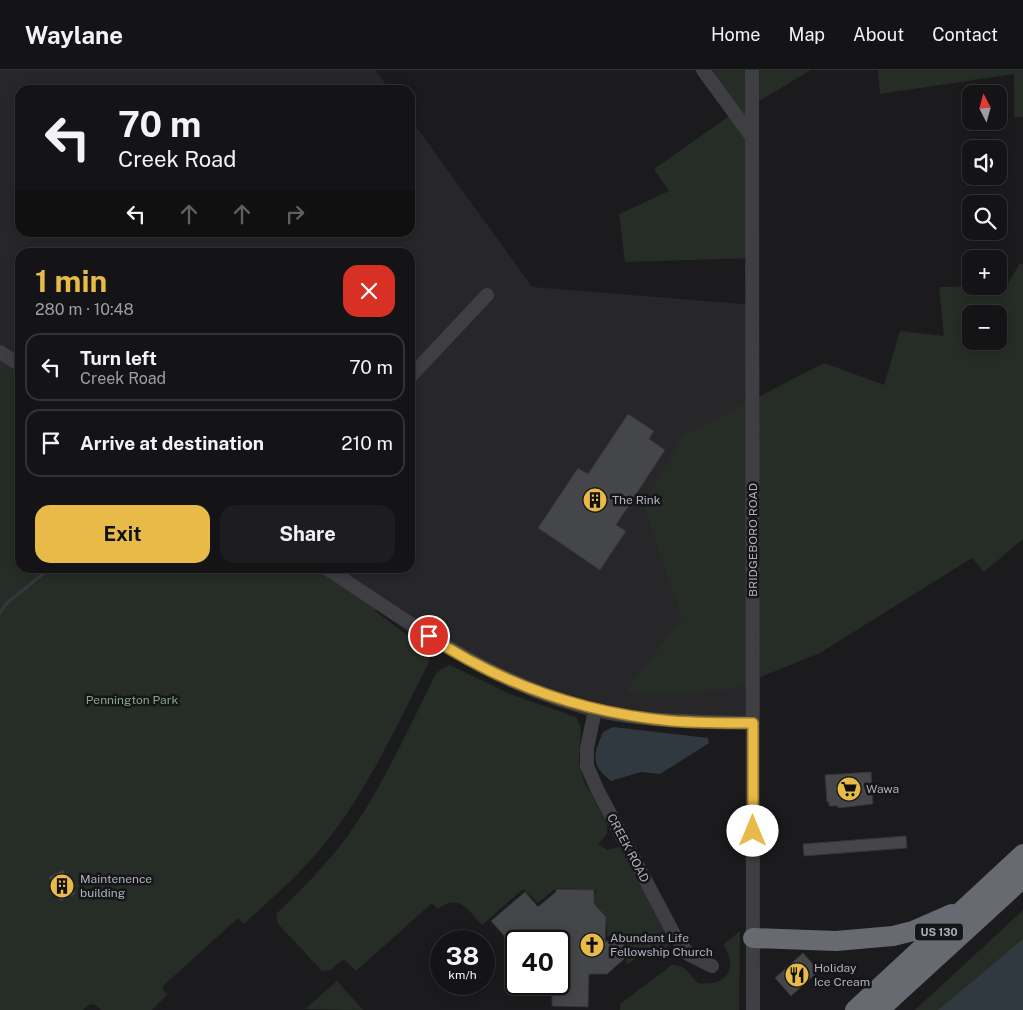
<!DOCTYPE html>
<meta charset="utf-8">
<style>
body{margin:0;font-family:"Public Sans",sans-serif;background:#1d1d1f;color:#f1f3f6;height:100vh;display:flex;flex-direction:column;font-size:19px;white-space:nowrap}
*{box-sizing:border-box;margin:0}
p{font-size:16px;color:#9d9ea1}
.icon{flex:none;width:28px;height:28px;fill:none;stroke:currentColor;stroke-width:2;stroke-linecap:round;stroke-linejoin:round}
.map{position:relative;flex:1;overflow:hidden}
.sheet{position:absolute;left:15px;top:178px;width:400px;height:325px;display:flex;flex-direction:column;background:#141416;border-radius:15px;box-shadow:0 2px 12px #0003,0 0 0 1px #333335}
.sheet>*{flex:none}
.top-card{position:absolute;left:15px;top:15px;width:400px;height:152px;border-radius:15px;box-shadow:0 2px 12px #0003,0 0 0 1px #333335;background:#141416;color:#f1f3f6;overflow:hidden}
.needle{width:32px;rotate:354deg}
.buttons{position:absolute;left:962px;top:15px;display:grid;gap:10px}
.buttons a{display:grid;place-items:center;width:45px;height:45px;border-radius:10px;background:#141416;box-shadow:0 2px 12px #0003,0 0 0 1px #333335;font-size:25px}
.speed{position:absolute;left:430px;top:860px;display:flex;gap:10px;font-size:25px;font-weight:700;text-align:center}
.speed>*{display:grid;place-content:center;width:65px;height:65px;border-radius:50%;background:#141416;box-shadow:0 2px 12px #0003,0 0 0 1px #333335;line-height:1}
.speed small{font-size:12px;font-weight:400}
.speed .limit{border:2px solid #111;border-radius:8px;background:#fff;color:#111}
.pin{position:absolute;display:grid;place-items:center;width:42px;height:42px;color:#fff;margin:-21px;border:2px solid #fff;border-radius:50%;box-shadow:0 1px 5px #0007}
.me{position:absolute;width:55px;margin:-28px;rotate:0deg;stroke-linejoin:round;filter:drop-shadow(0 0 4px #0008)}
.turn{display:flex;align-items:center;gap:18px;height:105px;padding:0 20px;font-size:22px}
.turn .icon{width:65px;height:65px;stroke-width:2.5}
.turn b{display:block;font-size:35px;line-height:42px}
.lanes{display:flex;align-items:center;height:48px;padding:0 20px;background:#0003;justify-content:center;gap:25px;direction:ltr}
.lanes .off{opacity:.35}
.round{display:grid;place-items:center;flex:none;width:52px;height:52px;border-radius:15px;background:#1d1d1f}
.overview{display:flex;align-items:center;justify-content:space-between;height:85px;padding:0 20px}
h1{font-size:30px;font-weight:700;line-height:38px;color:#e8ba48}
.button{display:flex;gap:10px;margin-top:auto;padding:10px 20px}
.button a{flex:1;height:58px;border-radius:15px;background:#e8ba48;color:#111;font-size:20px;font-weight:700;line-height:58px;text-align:center}
.button a+a{background:#1d1d1f;color:#f1f3f6}
ul{padding:0;list-style:none}
li{display:flex;align-items:center;gap:15px;height:68px;margin:0 10px 8px;padding:0 10px;border:2px solid #333335;border-radius:15px}
li div{flex:1}
li b{display:block;font-size:19px}
li em{font-style:normal}
header{display:flex;align-items:center;gap:30px;box-sizing:border-box;height:70px;padding:0 25px;background:#141416;border-bottom:1px solid #333335}
header strong{font-size:24px}
nav{display:flex;gap:28px;margin-inline-start:auto;font-size:18px}
.map>svg:first-child{display:block}
</style>
<header>
<strong>Waylane</strong>
<nav><a>Home</a><a>Map</a><a>About</a><a>Contact</a></nav>
</header>
<div class="map">
<svg width="1023" height="940" viewBox="0 0 1023 940">
<rect width="100%" height="100%" fill="#1b1b1d"/>
<path fill="#27272a" d="M0,0H375L390,20H20V162H410V48L532,217L755,235L753,653L653,649L565,631L481,597L328,498H410V182H20V295L0,282Z"/>
<path fill="#252d26" fill-rule="evenodd" d="M704,0H811L754,34L755,188L625,192L619,144L669,121L654,99L735,42Z
M878,0H1023V47H1014V4L880,24Z
M1019,194H1023V469L984,502L972,488L820,583L731,619L653,625L626,621L682,548L643,434L683,366L824,293L884,315L900,261L944,266L939,217L999,216V214H1008ZM971,244H999V271H971Z
M0,282L20,295V498H326L381,534L375,541L423,577L429,585V592C394,661 361,736 308,793C288,815 265,834 244,854L238,848L162,917L167,925L152,940H101L96,935L90,934L83,940H0Z
M450,595L510,624L576,647L581,657L579,692L584,711L607,754V764L598,774L607,780L619,777L670,869C669,880 664,883 655,889L648,881L626,895L628,868L607,866C608,852 603,844 594,834L596,820L556,818L538,833L523,819L482,855C468,840 459,823 438,839L432,833L356,901L344,889L330,900L322,901L278,854L276,844C301,820 326,795 346,768C383,717 408,659 436,604L441,599Z
M1023,840V940H915Z
M740,861L739,940H620V934L672,895C686,895 689,904 698,913C725,917 740,899 723,875Z
M337,911L363,940L305,939Z"/>
<path fill="#313940" d="M613,657L708,668L709,673L660,704L641,702L611,711C589,693 594,685 603,662Z
M1023,869V940H938L949,931Z"/>
<g fill="none" stroke-linecap="round" stroke-linejoin="round">
<path stroke="#313940" stroke-width="3" d="M0,543L6,534L50,498"/>
</g>
<path fill="#45464a" stroke="#353539" d="M628,344L654,361L649,369L665,380L616,455L626,461L600,500L538,458L578,398L588,404Z
M871,702L873,734L838,738V736H829V732H827L825,705Z
M906,766L907,778L804,786L803,774Z
M63,800L75,824L60,831L49,807Z
M556,819L594,820V834L606,847L605,871L624,872V889L607,904H589L588,937L552,936V914H559V871H516V879L491,851L525,822L538,837L556,822Z
M803,883L819,901L791,926L775,908Z"/>
<g fill="none" stroke-linecap="round" stroke-linejoin="round">
<path stroke="#3e3e43" stroke-width="14" d="M703,0L752,67
M752,0L753,940
M0,282L20,295
M410,307L487,225
M326,498C418,558 498,620 609,643C656,652 705,652 753,653
M595,640L587,678V696L598,721L674,864L688,884L712,896"/>
<path stroke="#686a72" stroke-width="20" d="M753,868L836,871L893,866L913,861L952,844
M855,940L1023,784
M879,940L1023,808"/>
</g>
<g fill="none" stroke-linecap="round" stroke-linejoin="round">
<defs>
<path id="route" d="M429,566C503,615 584,643 672,651C699,653 726,653 753,653V761"/>
</defs>
<use href="#route" stroke="#97792f" stroke-width="12"/>
<use href="#route" stroke="#e8ba48" stroke-width="9"/>
</g>
<defs>
<symbol id="building-disc" viewBox="-11 -11 22 22"><circle r="9.5" fill="#e8ba48" stroke="#161618"/><path d="M-4-6H4V6H1V3H-1V6H-4ZM-2.5-4.3h1.7v1.8h-1.7ZM.8-4.3h1.7v1.8H.8ZM-2.5-1h1.7V.8h-1.7ZM.8-1h1.7V.8H.8Z" fill="#111"/></symbol>
<symbol id="supermarket-disc" viewBox="-11 -11 22 22"><circle r="9.5" fill="#e8ba48" stroke="#161618"/><path d="M-6-5.5h2.5l.6 2H6L4.5 2H-2.5L-4.4-4H-6ZM-1.5 3.2a1.3 1.3 0 1 0 .1 0ZM3 3.2a1.3 1.3 0 1 0 .1 0Z" fill="#111"/></symbol>
<symbol id="church-disc" viewBox="-11 -11 22 22"><circle r="9.5" fill="#e8ba48" stroke="#161618"/><path d="M-1.2-6h2.4v3.5h3.3v2.4h-3.3V6h-2.4V-.1h-3.3v-2.4h3.3Z" fill="#111"/></symbol>
<symbol id="restaurant-disc" viewBox="-11 -11 22 22"><circle r="9.5" fill="#e8ba48" stroke="#161618"/><path d="M-5-6h1v4h1v-4h1v4h1v-4h1v5L-1.5 .5V6h-2V.5L-5-1ZM5-6V6H3V1.5H1.5Q1.5-4 5-6Z" fill="#111"/></symbol>
</defs>
<g fill-rule="evenodd">
<use href="#building-disc" x="581" y="416" width="28" height="28"/>
<use href="#supermarket-disc" x="835" y="705" width="28" height="28"/>
<use href="#building-disc" x="48" y="802" width="28" height="28"/>
<use href="#church-disc" x="578" y="861" width="28" height="28"/>
<use href="#restaurant-disc" x="783" y="891" width="28" height="28"/>
</g>
<g text-anchor="middle" stroke-width="5" stroke-linejoin="round" paint-order="stroke">
<rect fill="#161618" stroke="#80828a" stroke-width="1" x="915" y="853.5" width="48" height="17" rx="4"/>
<g font-size="11" font-weight="bold" fill="#aeb1bb">
<text x="939" y="866">US 130</text>
</g>
<g font-size="12" fill="#aeb1bb" stroke="#161618" text-anchor="start">
<text x="612" y="434">The Rink</text>
<text x="866" y="723">Wawa</text>
<text x="80" y="813">Maintenence<tspan x="80" dy="14">building</tspan></text>
<text x="610" y="872">Abundant Life<tspan x="610" dy="14">Fellowship Church</tspan></text>
<text x="814" y="902">Holiday<tspan x="814" dy="14">Ice Cream</tspan></text>
</g>
<g font-size="12" fill="#aeb1bb" stroke="#161618">
<text transform="translate(753 470) rotate(-90)" y="4">BRIDGEBORO ROAD</text>
<text transform="translate(628 778) rotate(62)" y="4">CREEK ROAD</text>
</g>
<g font-size="12" fill="#86a58a" stroke="#161618">
<text x="132" y="634">Pennington Park</text>
</g>
</g>
</svg>
<div class="buttons">
<a><svg class="needle" viewBox="-14 -14 28 28"><path d="M0-13l5 13h-10z" fill="#e53935"/><path d="M0 13l5-13h-10z" fill="#9d9ea1"/></svg></a>
<a><svg class="icon" aria-label="sound" viewBox="0 0 24 24"><path d="M4 9h4l5-4v14l-5-4H4zM17 9q2 3 0 6"/></svg></a>
<a><svg class="icon" aria-label="search" viewBox="0 0 24 24"><circle cx="10" cy="10" r="6"/><path d="M15 15l6 6"/></svg></a>
<a>+</a>
<a>−</a>
</div>
<div class="speed"><div>38<small>km/h</small></div><div class="limit">40</div></div>
<div class="pin" style="left:429px;top:566px;background:#d93025"><svg class="icon" aria-label="arrive" viewBox="0 0 24 24"><path d="M6 21V4h12l-3 4 3 4H6"/></svg></div>
<svg class="me" style="left:753px;top:761px" viewBox="-20 -20 40 40"><circle r="19" fill="#fff"/><path d="M0-13L10 11 0 6-10 11z" fill="#e8ba48"/></svg>
<div class="top-card">
<div class="turn"><svg class="icon" aria-label="left" viewBox="0 0 24 24"><path d="M17 20v-9H6M10 6l-5 5 5 5"/></svg><div><b>70 m</b>Creek Road</div></div>
<div class="lanes"><svg class="icon" aria-label="left" viewBox="0 0 24 24"><path d="M17 20v-9H6M10 6l-5 5 5 5"/></svg><svg class="icon off" aria-label="ahead" viewBox="0 0 24 24"><path d="M12 20V5M6 11l6-6 6 6"/></svg><svg class="icon off" aria-label="ahead" viewBox="0 0 24 24"><path d="M12 20V5M6 11l6-6 6 6"/></svg><svg class="icon off" aria-label="right" viewBox="0 0 24 24"><path d="M7 20v-9h11M14 6l5 5-5 5"/></svg></div>
</div>
<section class="sheet">
<div class="overview"><div><h1>1 min</h1><p>280 m · 10:48</p></div><a class="round" style="background:#d93025;color:#fff"><svg class="icon" aria-label="close" viewBox="0 0 24 24"><path d="M6 6l12 12M18 6L6 18"/></svg></a></div>
<ul>
<li><svg class="icon" aria-label="left" viewBox="0 0 24 24"><path d="M17 20v-9H6M10 6l-5 5 5 5"/></svg><div><b>Turn left</b><p>Creek Road</p></div><em>70 m</em></li>
<li><svg class="icon" aria-label="arrive" viewBox="0 0 24 24"><path d="M6 21V4h12l-3 4 3 4H6"/></svg><div><b>Arrive at destination</b></div><em>210 m</em></li>
</ul>
<div class="button"><a>Exit</a><a>Share</a></div>
</section>
</div>
